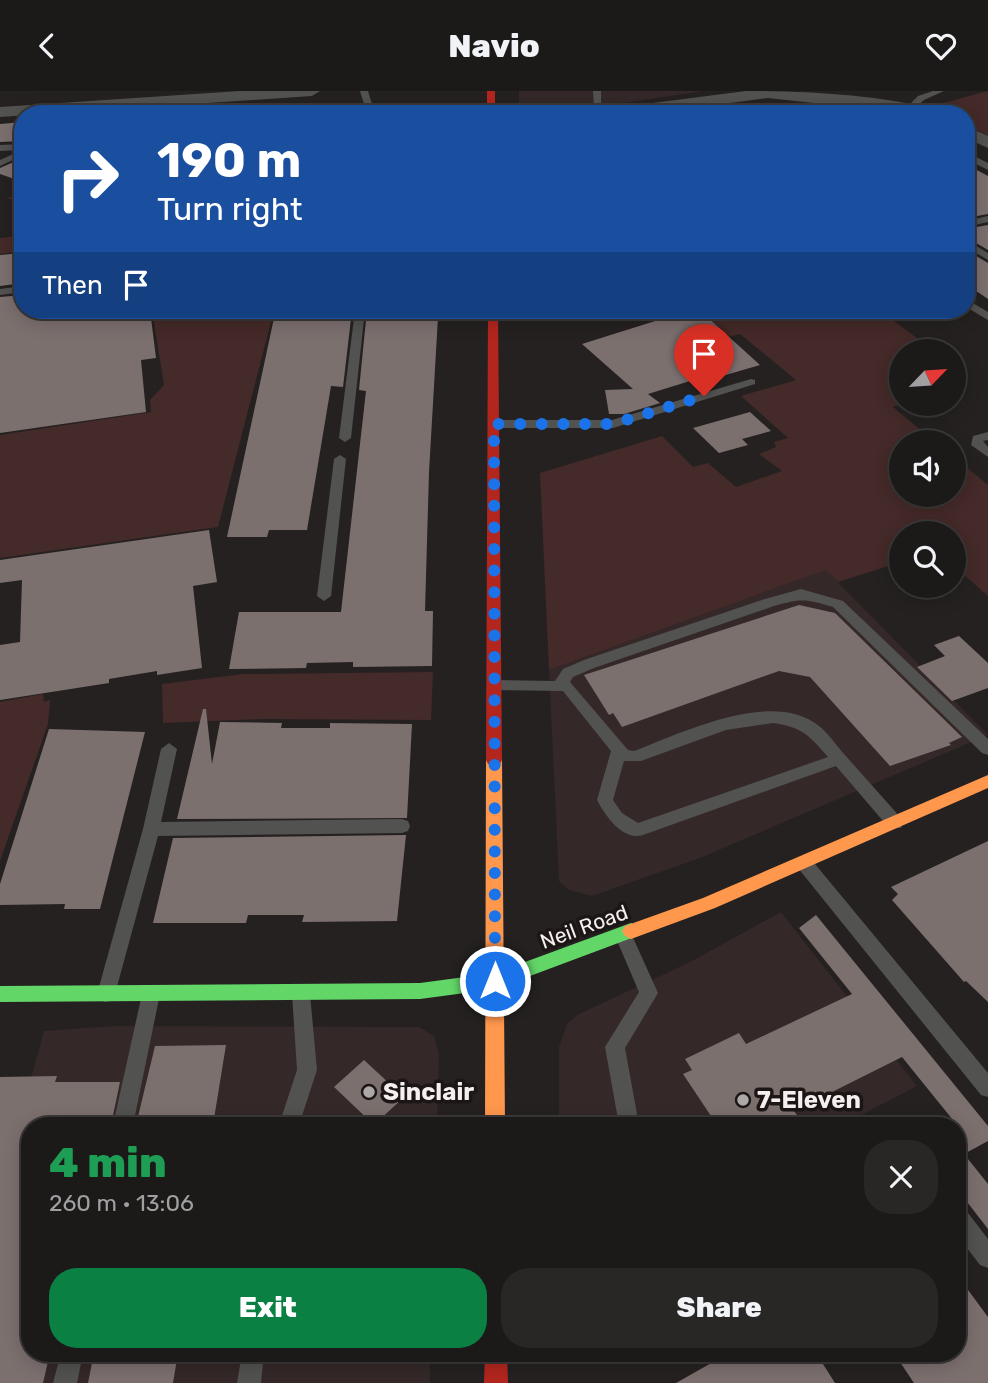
<!DOCTYPE html>
<meta charset="utf-8">
<style>
body{margin:0;font-family:Rubik,sans-serif;background:#292626;color:#f1f3f6;height:100vh;display:flex;flex-direction:column;font-size:26px;white-space:nowrap}
*{box-sizing:border-box;margin:0}
p{font-size:23px;color:#a0a0a2}
.icon{flex:none;width:38px;height:38px;fill:none;stroke:currentColor;stroke-width:2;stroke-linecap:round;stroke-linejoin:round}
.map{position:relative;flex:1;overflow:hidden}
.sheet{position:absolute;left:21px;top:1026px;width:945px;height:245px;display:flex;flex-direction:column;background:#1c1919;border-radius:28px;box-shadow:0 4px 18px #0003,0 0 0 2px #3a3838}
.sheet>*{flex:none}
.guide{position:absolute;left:14px;top:14px;width:961px;height:214px;border-radius:28px;box-shadow:0 4px 18px #0003,0 0 0 2px #3a3838;background:#1a4fa0;color:#fff;overflow:hidden}
.needle{width:46px;rotate:65deg}
.controls{position:absolute;left:889px;top:248px;display:grid;gap:14px}
.controls a{display:grid;place-items:center;width:77px;height:77px;border-radius:50%;background:#1c1919;box-shadow:0 4px 18px #0003,0 0 0 2px #3a3838;font-size:35px}
.pin{position:absolute;display:grid;place-items:center;width:60px;height:60px;color:#fff;margin:-72px -30px;border-radius:50% 50% 50% 0;rotate:-45deg;box-shadow:0 0 7px #0007}
.pin .icon{rotate:45deg}
.me{position:absolute;width:77px;margin:-38px;rotate:0deg;stroke-linejoin:round;filter:drop-shadow(0 0 5px #0008)}
.turn{display:flex;align-items:center;gap:24px;height:147px;padding:0 28px;font-size:32px}
.turn .icon{width:91px;height:91px;stroke-width:2.5}
.turn b{display:block;font-size:49px;line-height:60px}
.then{display:flex;align-items:center;height:66px;padding:0 28px;background:#0003;gap:14px;font-size:26px}
.round{display:grid;place-items:center;flex:none;width:74px;height:74px;border-radius:28px;background:#292626}
.headline{display:flex;align-items:center;justify-content:space-between;height:119px;padding:0 28px}
h1{font-size:42px;font-weight:800;line-height:52px;color:#1e9e55}
.action{display:flex;gap:14px;margin-top:auto;padding:14px 28px}
.action a{flex:1;height:80px;border-radius:28px;background:#0b8043;color:#fff;font-size:28px;font-weight:800;line-height:80px;text-align:center}
.action a+a{background:#292626;color:#f1f3f6}
header{display:flex;justify-content:space-between;align-items:center;height:91px;padding:0 28px;background:#1c1919;font-size:32px;font-weight:800}
.map>svg:first-child{display:block}
</style>
<header><svg class="icon" aria-label="back" viewBox="0 0 24 24"><path d="M15 5l-7 7 7 7"/></svg>Navio<svg class="icon" aria-label="heart" viewBox="0 0 24 24"><path d="M12 20l-8-8c-3-5 5-10 8-4 3-6 11-1 8 4z"/></svg></header>
<div class="map">
<svg width="988" height="1292" viewBox="0 0 988 1292">
<rect width="100%" height="100%" fill="#252121"/>
<path fill="#342828" d="M519,0H704L548,23H522L519,19Z
M826,479L988,644L700,767L592,805L569,799L559,790L549,579Z
M781,821L917,995L842,1034H559V956L567,933L577,924L690,871Z
M114,935L419,936L434,945L439,963L437,1034H30V1262H430V1292H0V1101L44,940Z"/>
<path fill="#442a28" d="M988,0V45L966,33V23H950L936,14Z
M23,99V160L0,163V147L17,145L16,108H7Z
M152,219H274L218,436L0,467V344L151,321L150,309L164,294Z
M699,219H879L936,261H901V313L893,316L936,352H901V404H954V366L988,394V505L954,475V443H901V471L838,491L826,479L549,579L540,382L662,345L693,376L708,372L736,396L782,380L759,363L776,356L774,351L788,347L741,305L796,289L740,243L729,246Z
M433,581L431,629L264,628L163,632L162,593L243,583Z
M43,603L44,611L50,609L48,633L0,770V611Z"/>
<path fill="#7c706f" d="M23,31V50L0,51V33Z
M23,67V91L0,83V77Z
M966,73L988,85V123L966,127Z
M988,134V159L966,146V138Z
M966,159L988,172V208L966,193Z
M23,162V192L0,195V164Z
M23,204V219H150L156,267L141,269L146,321L0,342V206Z
M281,219H352L343,296L331,295L307,439H269L267,446H227L274,227H279Z
M367,219H433V226H438L429,381L425,520H433L432,575L353,576V571L307,572L306,577L229,578L239,521H341L366,300L359,299Z
M687,220L695,228L706,225L760,274L712,288L706,285L648,303L660,312L624,323H609L605,299L633,298L582,253Z
M750,321L771,340L742,348L748,354L719,362L693,337Z
M209,439L217,491L193,495L202,577L157,584V580L109,588V592L0,609V554L20,551L22,489L0,492V469Z
M799,514L835,522L962,646L949,652L951,654L890,675L810,586L779,580L622,636L613,622L609,624L584,584Z
M959,545L988,572V597L952,610L917,576L945,565L934,554Z
M203,618H206L212,673L220,631L282,632L281,637H330V632L412,633L407,727L177,728Z
M49,638L145,641L100,818H64L65,813L0,814V793Z
M406,744L397,830L302,831L304,824H248L246,832H153L173,747Z
M988,750V911L966,890L964,891L892,809L898,803L891,796Z
M816,824L988,1035V1050L964,1063L988,1093V1138L957,1098V1034L902,966L794,1020L804,1034H717L683,983L692,979L685,968L739,942L746,953L852,903L799,837Z
M226,954L213,1034H136L155,955Z
M364,969L404,1006L374,1034L334,996Z
M57,985L55,991H120L111,1034H30V1262H50L43,1292H0V986Z
M957,1184L988,1226V1292H914L894,1262H957Z
M94,1262H178L173,1292H88Z
M729,1262H816L835,1292H676Z"/>
<g fill="none" stroke-linecap="round" stroke-linejoin="round">
<path fill="#525251" fill-rule="evenodd" d="M360,0H368L375,23H367Z
M593,0H601V12L611,23H602L594,15Z
M933,0H944L924,9L914,18L907,16L918,5Z
M192,7L196,9L197,23H189L188,9Z
M23,53V64L0,75V69L22,59L0,60V54Z
M966,61L988,72V79L966,68Z
M988,125V131L966,136V130Z
M966,149L988,162V169L966,156Z
M23,195V201L0,204V198Z
M966,208L988,221V229L966,216Z
M355,219H365L351,347L345,351L339,347Z
M751,288L755,289V293L613,337H494L488,333L494,329H612Z
M988,341V349L983,350L988,356V366L971,354L973,345Z
M340,364L346,368L331,505L324,510L317,505L334,368Z
M801,498L843,510L988,648V664L982,662L833,516C806,508 802,507 774,515L594,577L573,586L570,591L628,659L634,660C681,642 773,597 819,635C828,642 836,654 844,663C863,684 882,706 901,727L903,732L901,737H889L836,675L643,744C622,750 605,724 597,709L611,660L563,600L496,599L488,594L496,589L555,590L563,578L584,569L765,508ZM773,632C802,636 809,644 828,666L638,732L622,722L613,709L624,670H641L726,639Z
M169,652L177,658L161,731L402,728L408,730L410,735L408,740L402,742L158,745L115,903L113,909L106,911L99,909L97,903L143,738L161,658Z
M804,765L810,767L988,982V1006L981,1004L798,777L795,772L798,767Z
M624,837L630,840L658,902L625,957L639,1034H619L605,956L639,901L615,845L618,840Z
M151,895L158,897L160,903L133,1034H113L142,903L144,897Z
M301,895L308,897L310,903L317,979L299,1034H279L297,979L292,903L294,897Z
M957,1115L965,1118L988,1148V1177L980,1174L957,1144Z
M61,1262H83L77,1292H53Z
M242,1262H264L261,1292H237Z"/>
<path fill="#525251" fill-rule="evenodd" d="M240,0H320L312,5L0,26V16Z
M746,0C811,0 876,4 940,19L942,23H913L768,7L646,23H598L606,18Z
M966,35L988,45V57L966,47Z"/>
<path fill="#63d668" fill-rule="evenodd" d="M631,832L637,835L640,840L637,845L495,898L420,908L0,911V895L420,892L495,882Z"/>
<path fill="#ff974d" fill-rule="evenodd" d="M494,663L500,665L502,669L505,1034H485L486,669L488,665Z
M988,684V697L715,817L631,848L625,845L622,840L625,835L703,807Z"/>
<path fill="#b3261e" fill-rule="evenodd" d="M487,0H495V23H487Z
M488,219H498L502,669L500,673H488L486,669Z
M485,1262H507L508,1292H484Z"/>
</g>
<g fill="none" stroke-linecap="round" stroke-linejoin="round">
<path stroke="#1a73e8" stroke-width="12" stroke-dasharray="0 21.6" d="M495,890L494,333H613L704,305"/>
</g>
<g fill="#aca8a7" stroke="#1d1616" stroke-width="2.5">
<circle cx="369" cy="1001" r="7"/>
<circle cx="743" cy="1009" r="7"/>
</g>
<g text-anchor="middle" stroke-width="7" stroke-linejoin="round" paint-order="stroke">
<g font-size="21" fill="#f5f0ef" stroke="#1d1616">
<text transform="translate(584 836) rotate(-20)" y="7">Neil Road</text>
</g>
<g font-size="24" font-weight="bold" fill="#f5f0ef" stroke="#1d1616" text-anchor="start">
<text x="383" y="1009">Sinclair</text>
<text x="757" y="1017">7-Eleven</text>
</g>
</g>
</svg>
<div class="controls">
<a><svg class="needle" viewBox="-14 -14 28 28"><path d="M0-13l5 13h-10z" fill="#e53935"/><path d="M0 13l5-13h-10z" fill="#a0a0a2"/></svg></a>
<a><svg class="icon" aria-label="sound" viewBox="0 0 24 24"><path d="M4 9h4l5-4v14l-5-4H4zM17 9q2 3 0 6"/></svg></a>
<a><svg class="icon" aria-label="search" viewBox="0 0 24 24"><circle cx="10" cy="10" r="6"/><path d="M15 15l6 6"/></svg></a>
</div>
<div class="pin" style="left:704px;top:305px;background:#d93025"><svg class="icon" aria-label="arrive" viewBox="0 0 24 24"><path d="M6 21V4h12l-3 4 3 4H6"/></svg></div>
<svg class="me" style="left:495px;top:890px" viewBox="-20 -20 40 40"><circle r="17" fill="#1a73e8" stroke="#fff" stroke-width="3"/><path d="M0-11L8 9 0 5-8 9z" fill="#fff"/></svg>
<div class="guide">
<div class="turn"><svg class="icon" aria-label="right" viewBox="0 0 24 24"><path d="M7 20v-9h11M14 6l5 5-5 5"/></svg><div><b>190 m</b>Turn right</div></div>
<div class="then">Then<svg class="icon" aria-label="arrive" viewBox="0 0 24 24"><path d="M6 21V4h12l-3 4 3 4H6"/></svg></div>
</div>
<section class="sheet">
<div class="headline"><div><h1>4 min</h1><p>260 m · 13:06</p></div><a class="round"><svg class="icon" aria-label="close" viewBox="0 0 24 24"><path d="M6 6l12 12M18 6L6 18"/></svg></a></div>
<div class="action"><a>Exit</a><a>Share</a></div>
</section>
</div>
